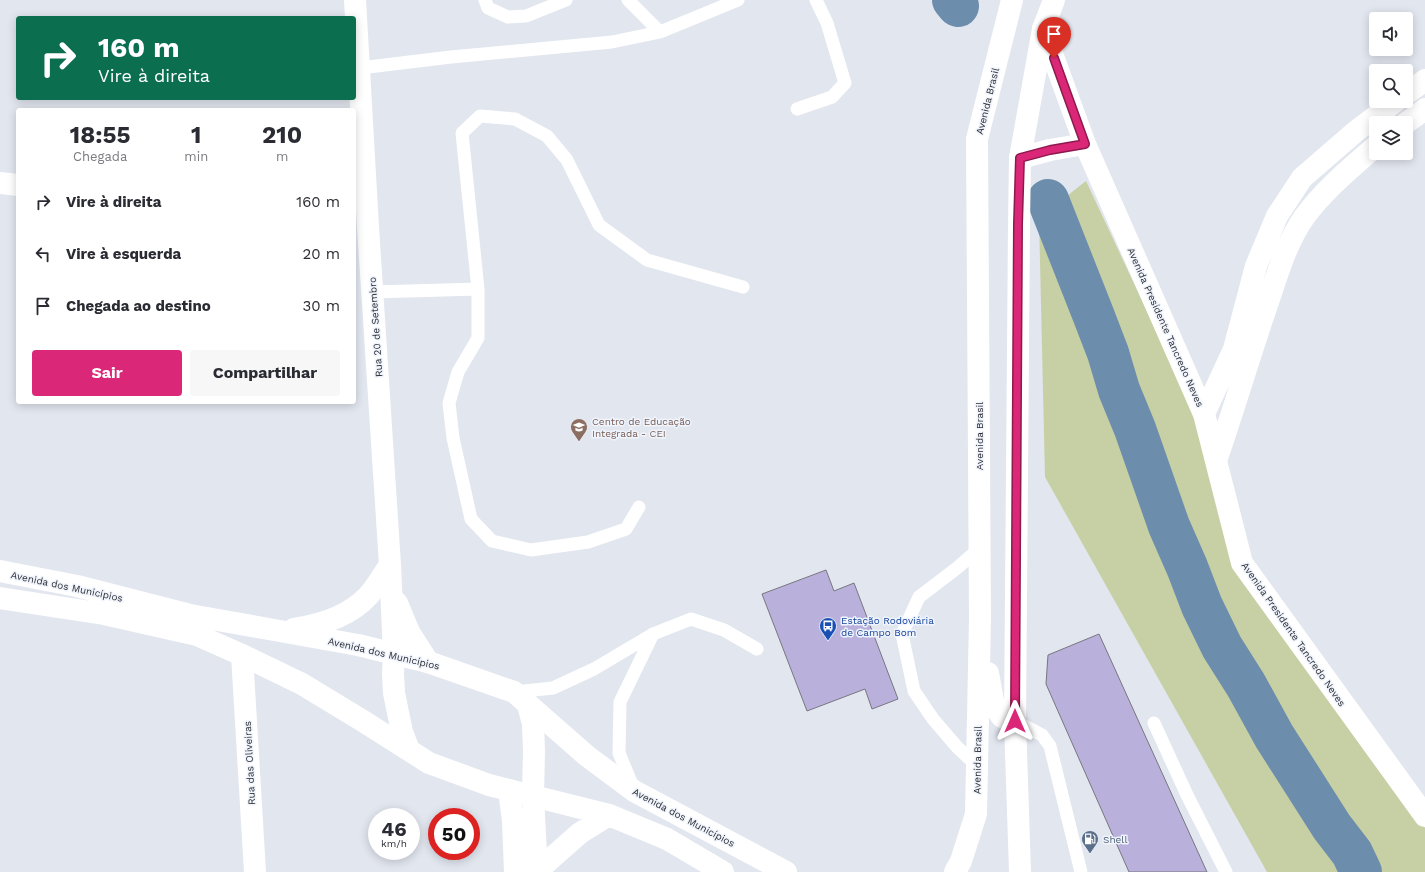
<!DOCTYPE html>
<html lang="pt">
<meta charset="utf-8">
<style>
body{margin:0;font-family:"Work Sans",sans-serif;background:#f7f7f7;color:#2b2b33;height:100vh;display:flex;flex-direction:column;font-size:15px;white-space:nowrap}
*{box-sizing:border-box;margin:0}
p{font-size:13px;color:#7c7c81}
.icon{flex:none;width:22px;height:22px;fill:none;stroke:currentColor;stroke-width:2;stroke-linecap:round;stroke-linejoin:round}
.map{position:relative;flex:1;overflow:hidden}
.side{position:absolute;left:16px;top:108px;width:340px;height:296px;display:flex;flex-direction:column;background:#fff;border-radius:4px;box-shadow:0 2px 10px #0003}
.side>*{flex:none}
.hud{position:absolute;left:16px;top:16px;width:340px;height:84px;border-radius:4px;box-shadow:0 2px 10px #0003;background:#0b6e4f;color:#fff;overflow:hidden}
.buttons{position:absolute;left:1369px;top:12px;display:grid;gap:8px}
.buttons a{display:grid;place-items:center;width:44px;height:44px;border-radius:4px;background:#fff;box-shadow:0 2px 10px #0003;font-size:20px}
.speed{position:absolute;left:368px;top:808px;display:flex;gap:8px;font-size:20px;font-weight:700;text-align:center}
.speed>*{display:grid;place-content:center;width:52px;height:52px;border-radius:50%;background:#fff;box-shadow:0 2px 10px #0003;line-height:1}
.speed small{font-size:10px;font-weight:400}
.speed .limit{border:6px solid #d22;background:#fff;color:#111}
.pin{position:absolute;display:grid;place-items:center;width:34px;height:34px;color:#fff;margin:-41px -17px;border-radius:50% 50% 50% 0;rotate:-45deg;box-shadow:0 0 4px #0007}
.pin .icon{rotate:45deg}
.me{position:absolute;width:44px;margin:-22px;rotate:0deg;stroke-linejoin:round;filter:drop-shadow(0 0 3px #0008)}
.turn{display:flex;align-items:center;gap:14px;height:84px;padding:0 16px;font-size:18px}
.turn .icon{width:52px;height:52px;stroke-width:2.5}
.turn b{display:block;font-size:28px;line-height:34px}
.eta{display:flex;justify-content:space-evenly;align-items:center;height:68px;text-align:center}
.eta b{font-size:24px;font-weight:700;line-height:28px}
.action{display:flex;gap:8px;margin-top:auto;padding:8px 16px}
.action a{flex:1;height:46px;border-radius:4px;background:#db2777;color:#fff;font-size:16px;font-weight:700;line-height:46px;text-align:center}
.action a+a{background:#f7f7f7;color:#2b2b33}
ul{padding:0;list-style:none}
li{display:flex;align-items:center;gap:12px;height:52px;padding:0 16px}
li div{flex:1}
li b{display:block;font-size:15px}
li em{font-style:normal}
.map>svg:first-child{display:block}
</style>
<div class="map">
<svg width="1425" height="872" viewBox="0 0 1425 872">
<rect width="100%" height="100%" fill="#e2e6ef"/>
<path fill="#c7d0a4" d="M1086,181L1175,371L1204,442L1235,567L1425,828V872H1267L1045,477L1039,218Z"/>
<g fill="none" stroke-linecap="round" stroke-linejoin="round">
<path stroke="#6d8dad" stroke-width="42" d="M953,0L958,6
M1048,200L1093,314L1108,353L1119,390L1135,429L1169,526L1187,567L1202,606L1222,647L1246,685L1274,736L1332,827L1352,853L1361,872"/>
</g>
<path fill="#b9b1dc" stroke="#78767f" d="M826,570L834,591L854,583L898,699L872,709L865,689L807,711L762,594Z
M1099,634L1207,872H1129L1046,684L1048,655Z"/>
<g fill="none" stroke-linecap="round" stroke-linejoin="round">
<path stroke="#fff" stroke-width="13" d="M485,0L488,8L508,17L526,16L566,0
M628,0L660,32
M360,68L451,57L612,42L660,32L738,0
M797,109L832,97L845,83L827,23L816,0
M373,292L478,289
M639,507L626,529L588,542L531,550L492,541L471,519L453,438L449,403L458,372L478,338V289L462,133L480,116L515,119L547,136L567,160L599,225L647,260L743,287
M514,692L553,688L594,669L653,634L691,619L724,630L757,649
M1015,721L1042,735L1050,746L1081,872
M1154,723L1187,795L1226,872
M977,766L957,747L933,719L914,691L902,634L919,597L957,568L980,548
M633,787L619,753L620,702L653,634"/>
<path stroke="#fff" stroke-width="22" d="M355,0L368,227L390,565L394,654L393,674L394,693L402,732L409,750
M1043,29L1085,144L1204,414L1242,563L1425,816
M1406,94L1425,80
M1406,123L1425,109
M1020,158L1050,150L1085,144
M0,183L18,185
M1204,414L1234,349L1256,266L1277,216L1302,178L1355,132L1396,101
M1216,461C1234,409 1249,357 1267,305C1277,275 1286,243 1305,216C1325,189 1351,168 1376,146
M397,603L409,632L428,662
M242,655L255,872
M528,705L533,724L534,751L533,796L537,872
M509,790L513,821L515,872"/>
<path stroke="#fff" stroke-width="22" d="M0,571L77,586L190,615L358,645L428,662L514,692L587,756L634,791L786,872
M0,598L104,614L197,635L242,655L302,684L363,721L429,763L489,785L609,815L667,839L723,872
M294,629C321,625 350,616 369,595C377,586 383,574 390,565
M988,673L994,706L1002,717L1015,721
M537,871L580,833L609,815
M955,872L961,861L976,814L980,618L977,139L1012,0
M1020,872L1015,721L1019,225L1020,158L1043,29L1054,0"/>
</g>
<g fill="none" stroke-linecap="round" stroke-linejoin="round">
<defs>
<path id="route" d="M1015,721L1018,224L1020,158L1050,150L1085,144L1054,58"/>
</defs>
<use href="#route" stroke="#8e194d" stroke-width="10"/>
<use href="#route" stroke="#db2777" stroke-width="7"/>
</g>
<defs>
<symbol id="school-pin" viewBox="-11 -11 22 30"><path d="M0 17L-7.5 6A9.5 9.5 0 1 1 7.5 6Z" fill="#8d6e63" stroke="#eff4fd"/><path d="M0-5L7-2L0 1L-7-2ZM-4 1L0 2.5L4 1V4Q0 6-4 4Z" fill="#fff"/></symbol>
<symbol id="bus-pin" viewBox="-11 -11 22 30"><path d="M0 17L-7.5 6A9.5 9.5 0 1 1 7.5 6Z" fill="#1a4fb4" stroke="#eff4fd"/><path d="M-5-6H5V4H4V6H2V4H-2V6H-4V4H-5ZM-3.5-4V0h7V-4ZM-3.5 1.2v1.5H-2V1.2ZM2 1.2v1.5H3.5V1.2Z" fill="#fff"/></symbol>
<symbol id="fuel-pin" viewBox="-11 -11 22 30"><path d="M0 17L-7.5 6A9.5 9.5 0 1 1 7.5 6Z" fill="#5c6f8a" stroke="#eff4fd"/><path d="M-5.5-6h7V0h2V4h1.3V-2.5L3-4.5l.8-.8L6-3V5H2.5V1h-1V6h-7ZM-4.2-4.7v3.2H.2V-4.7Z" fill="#fff"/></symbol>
</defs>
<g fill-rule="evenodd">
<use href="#school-pin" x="569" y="417" width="20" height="27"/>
<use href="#bus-pin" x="818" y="616" width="20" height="27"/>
<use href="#fuel-pin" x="1080" y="829" width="20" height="27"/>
</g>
<g text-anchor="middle" stroke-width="3" stroke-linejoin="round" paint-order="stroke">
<g font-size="10" fill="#2d2e32" stroke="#eff4fd">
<text transform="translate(987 101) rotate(-76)" y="4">Avenida Brasil</text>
<text transform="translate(375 327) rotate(-94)" y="4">Rua 20 de Setembro</text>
<text transform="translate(1166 327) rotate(66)" y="4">Avenida Presidente Tancredo Neves</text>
<text transform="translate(979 436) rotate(-90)" y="4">Avenida Brasil</text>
<text transform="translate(67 586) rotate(12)" y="4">Avenida dos Municípios</text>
<text transform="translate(1294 634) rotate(55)" y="4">Avenida Presidente Tancredo Neves</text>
<text transform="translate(384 653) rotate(13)" y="4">Avenida dos Municípios</text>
<text transform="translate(977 760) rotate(-89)" y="4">Avenida Brasil</text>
<text transform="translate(249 763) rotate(-93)" y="4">Rua das Oliveiras</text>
<text transform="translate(684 817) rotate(28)" y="4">Avenida dos Municípios</text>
</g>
<g font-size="10" fill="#785e54" stroke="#eff4fd" text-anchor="start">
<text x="592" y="425">Centro de Educação<tspan x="592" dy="12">Integrada - CEI</tspan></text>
</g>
<g font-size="10" fill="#164399" stroke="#eff4fd" text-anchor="start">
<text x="841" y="624">Estação Rodoviária<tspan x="841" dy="12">de Campo Bom</tspan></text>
</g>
<g font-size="10" fill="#4e5e75" stroke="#eff4fd" text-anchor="start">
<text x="1103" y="843">Shell</text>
</g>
</g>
</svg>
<div class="buttons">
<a><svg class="icon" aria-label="sound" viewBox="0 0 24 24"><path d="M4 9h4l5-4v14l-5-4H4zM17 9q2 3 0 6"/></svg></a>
<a><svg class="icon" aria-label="search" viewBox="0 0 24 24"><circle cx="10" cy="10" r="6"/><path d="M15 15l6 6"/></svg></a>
<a><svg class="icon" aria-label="layers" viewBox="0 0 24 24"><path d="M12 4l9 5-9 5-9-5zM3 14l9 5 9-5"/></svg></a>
</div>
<div class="speed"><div>46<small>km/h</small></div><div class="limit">50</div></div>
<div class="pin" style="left:1054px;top:58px;background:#d93025"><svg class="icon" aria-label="arrive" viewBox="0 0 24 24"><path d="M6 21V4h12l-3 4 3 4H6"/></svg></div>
<svg class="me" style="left:1015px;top:721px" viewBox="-20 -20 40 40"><path d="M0-17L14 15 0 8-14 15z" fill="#db2777" stroke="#fff" stroke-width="4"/></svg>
<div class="hud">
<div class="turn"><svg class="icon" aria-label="right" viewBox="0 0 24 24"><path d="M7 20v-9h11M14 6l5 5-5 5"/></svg><div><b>160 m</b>Vire à direita</div></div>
</div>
<section class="side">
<div class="eta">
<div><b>18:55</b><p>Chegada</p></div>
<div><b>1</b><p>min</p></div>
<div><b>210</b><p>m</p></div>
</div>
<ul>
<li><svg class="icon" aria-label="right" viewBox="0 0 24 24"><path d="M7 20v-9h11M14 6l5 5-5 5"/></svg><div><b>Vire à direita</b></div><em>160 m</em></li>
<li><svg class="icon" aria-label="left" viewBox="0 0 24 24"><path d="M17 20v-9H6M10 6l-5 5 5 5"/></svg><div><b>Vire à esquerda</b></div><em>20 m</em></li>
<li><svg class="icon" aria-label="arrive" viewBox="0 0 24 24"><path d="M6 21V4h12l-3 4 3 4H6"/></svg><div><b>Chegada ao destino</b></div><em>30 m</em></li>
</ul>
<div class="action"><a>Sair</a><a>Compartilhar</a></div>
</section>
</div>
